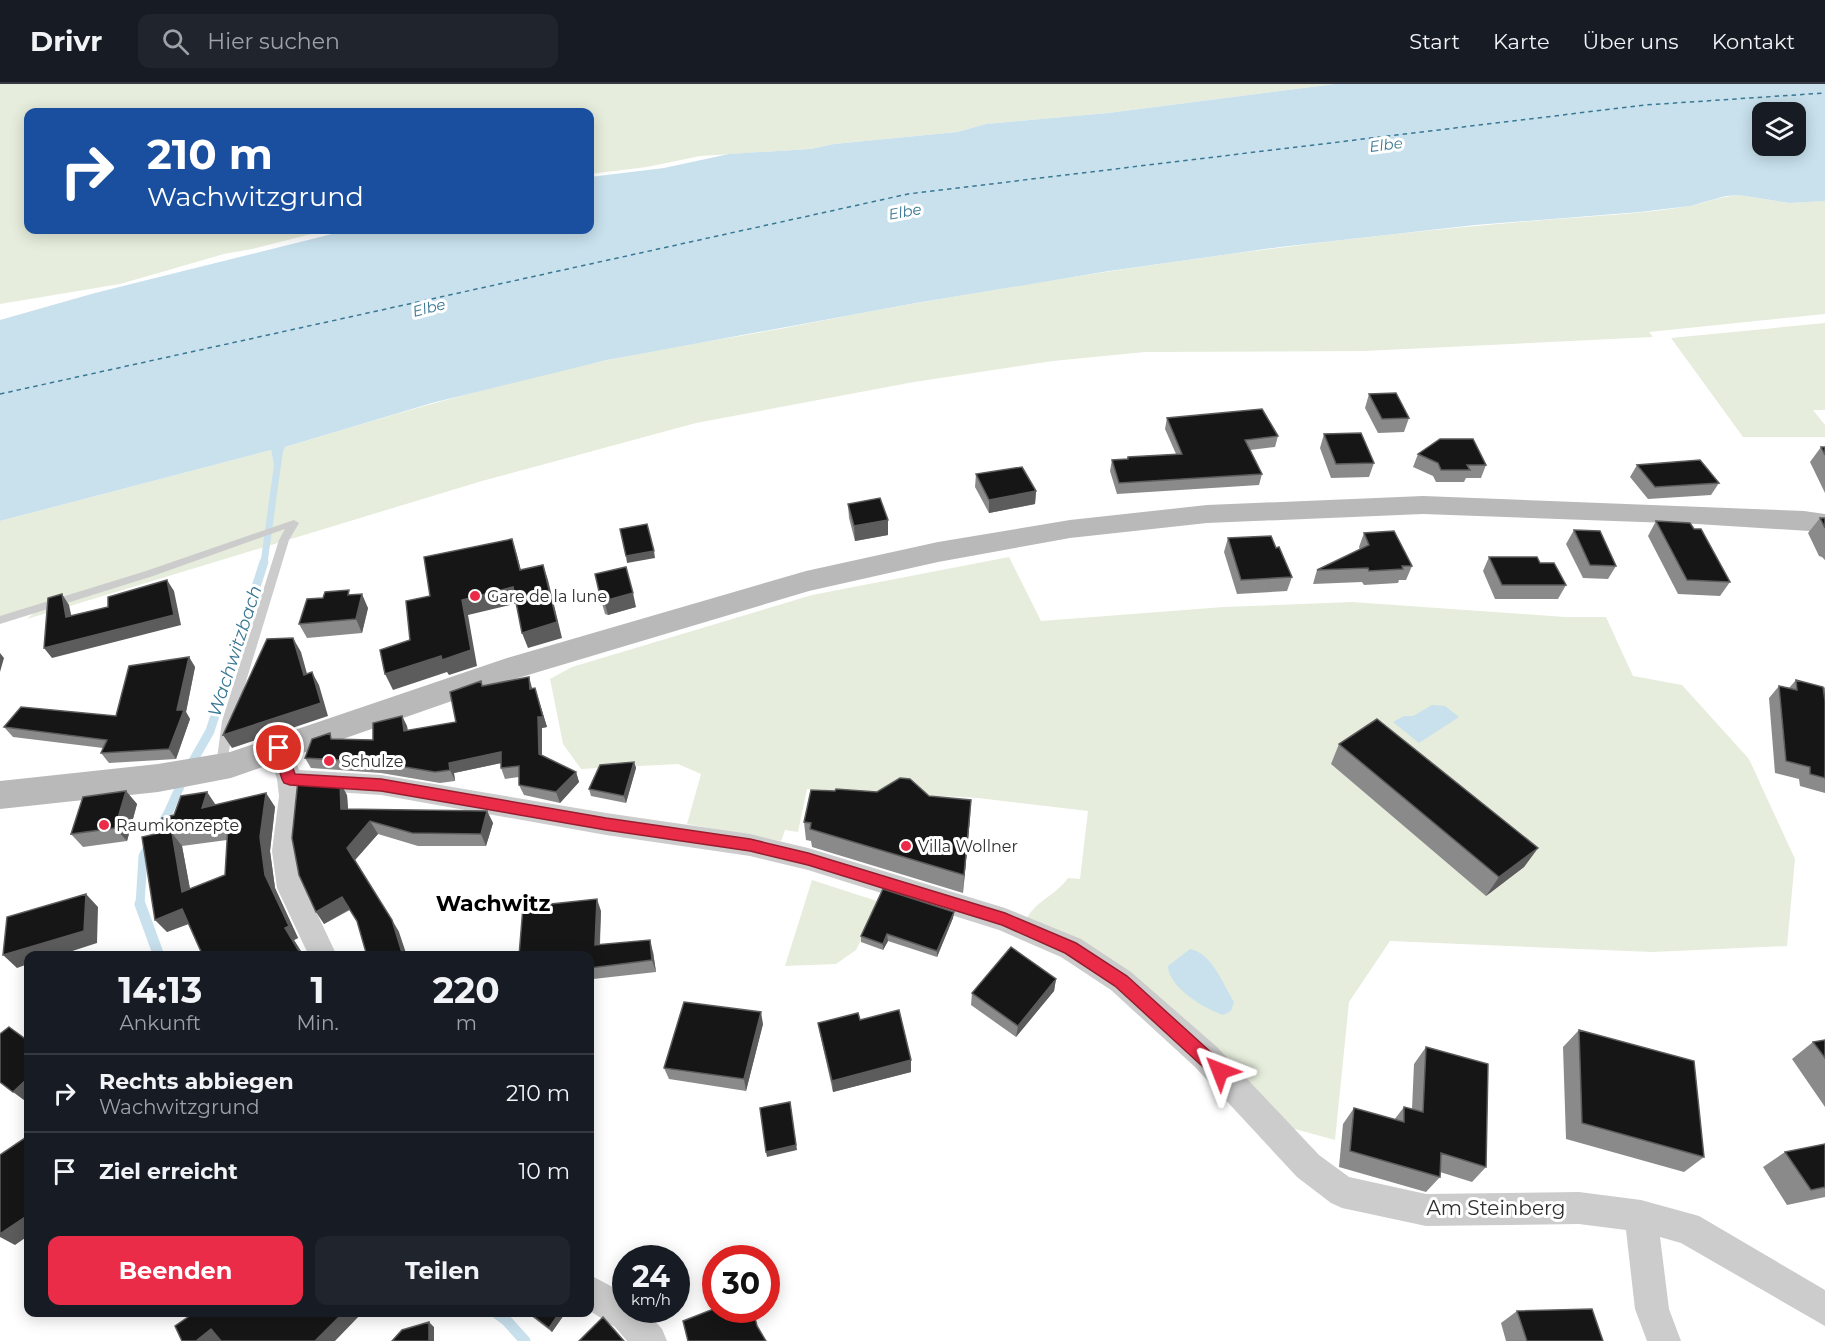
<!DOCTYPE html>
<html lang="de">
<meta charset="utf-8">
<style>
body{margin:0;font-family:Montserrat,sans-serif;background:#20242c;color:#f1f3f6;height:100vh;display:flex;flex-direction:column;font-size:22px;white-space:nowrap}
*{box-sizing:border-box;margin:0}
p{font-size:20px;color:#9ea1a6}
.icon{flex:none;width:33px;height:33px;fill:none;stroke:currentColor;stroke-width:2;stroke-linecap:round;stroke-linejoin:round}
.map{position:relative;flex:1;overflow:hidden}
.drawer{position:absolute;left:24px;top:867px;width:570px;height:366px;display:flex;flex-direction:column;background:#171b24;border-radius:12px;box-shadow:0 3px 15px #0003}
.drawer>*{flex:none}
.banner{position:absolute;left:24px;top:24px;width:570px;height:126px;border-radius:12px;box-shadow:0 3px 15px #0003;background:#1a4fa0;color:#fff;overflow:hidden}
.controls{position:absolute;left:1752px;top:18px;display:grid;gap:12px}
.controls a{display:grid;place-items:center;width:54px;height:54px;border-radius:12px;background:#171b24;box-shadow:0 3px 15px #0003;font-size:30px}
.speed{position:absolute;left:612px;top:1161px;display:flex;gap:12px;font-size:30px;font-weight:700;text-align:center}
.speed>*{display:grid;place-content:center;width:78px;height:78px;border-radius:50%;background:#171b24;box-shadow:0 3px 15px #0003;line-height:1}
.speed small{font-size:15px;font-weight:400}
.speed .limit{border:9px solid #d22;background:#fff;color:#111}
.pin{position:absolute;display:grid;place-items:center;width:51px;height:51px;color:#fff;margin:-26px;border:3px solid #fff;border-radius:50%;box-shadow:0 2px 6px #0007}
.me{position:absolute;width:66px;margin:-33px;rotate:315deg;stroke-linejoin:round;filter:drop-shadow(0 0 4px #0008)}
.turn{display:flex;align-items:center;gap:21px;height:126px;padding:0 24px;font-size:27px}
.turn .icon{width:78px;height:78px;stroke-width:2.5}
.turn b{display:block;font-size:42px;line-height:51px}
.eta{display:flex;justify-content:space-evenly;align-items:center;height:102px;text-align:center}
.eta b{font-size:36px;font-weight:700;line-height:42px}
.button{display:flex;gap:12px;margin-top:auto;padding:12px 24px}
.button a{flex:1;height:69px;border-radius:12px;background:#eb2c48;color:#fff;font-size:24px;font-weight:700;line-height:69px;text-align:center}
.button a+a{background:#20242c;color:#f1f3f6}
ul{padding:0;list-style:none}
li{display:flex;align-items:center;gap:18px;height:78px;padding:0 24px;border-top:2px solid #363941}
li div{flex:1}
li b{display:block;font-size:22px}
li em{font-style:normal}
header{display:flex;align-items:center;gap:36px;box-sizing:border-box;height:84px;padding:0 30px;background:#171b24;border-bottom:2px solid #363941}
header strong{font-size:28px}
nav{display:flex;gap:33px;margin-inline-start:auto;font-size:21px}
.search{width:420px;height:54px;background:#20242c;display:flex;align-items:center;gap:15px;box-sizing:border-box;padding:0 21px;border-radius:12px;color:#9ea1a6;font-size:22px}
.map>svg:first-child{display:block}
</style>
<header>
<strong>Drivr</strong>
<div class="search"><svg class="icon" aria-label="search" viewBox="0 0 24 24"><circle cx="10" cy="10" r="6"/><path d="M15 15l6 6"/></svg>Hier suchen</div>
<nav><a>Start</a><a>Karte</a><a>Über uns</a><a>Kontakt</a></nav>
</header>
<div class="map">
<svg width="1825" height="1257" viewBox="0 0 1825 1257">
<rect width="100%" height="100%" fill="#fff"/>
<path fill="#e6eddc" d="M0,0H1335L1108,29L986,40L957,48L834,60L810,65L700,72L647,83L590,90V28H28V146H327L252,165L224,170L120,200L0,220Z
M1739,111L1789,119L1825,117V230L1649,248L1653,253L1364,267L1145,268L1053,277L914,298L696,339L482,397L27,535L36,527L0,535V437L271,366L274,382H278L285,363C392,331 499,299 608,276C673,262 740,253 805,240C1058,191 1313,154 1570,134C1610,131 1649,129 1688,122C1706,119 1721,112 1739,111Z
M1825,239V326H1813L1825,341V353H1743L1671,254Z
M1009,473L1041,537L1224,523L1352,518L1565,533H1606L1633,592L1682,601L1749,675L1795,775L1787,862L1652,868L1390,857L1349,918L1335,1056L1291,1044L1027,834C1037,816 1055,812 1068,794L1080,795L1088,727L978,714L807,705L798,748L785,746L781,757L687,740L701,690L678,680L581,685L563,660L550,595L572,583L812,511Z
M812,796L880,818L856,866L836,880L785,882Z"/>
<path fill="#c8e1ed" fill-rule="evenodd" d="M1335,0H1825V117L1789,119L1739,111L1726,112L1690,122L1640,128L1475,141L1280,163L1109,187L916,219L607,276L432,319L285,363L278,382H274L271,366L0,437V236L95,209L348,146H590V93L664,84L729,70L810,65L834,60L957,48L986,40L1108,29ZM1762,28H1796V62H1762Z
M1432,621L1445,622L1459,633L1419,659L1393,638L1404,632H1413Z
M1190,865C1212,869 1223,900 1234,918L1231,927L1223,931C1205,925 1168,903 1168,882Z"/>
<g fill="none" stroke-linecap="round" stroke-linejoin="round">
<path stroke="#c8e1ed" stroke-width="7" d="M264,479L279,370"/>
<path stroke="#c8e1ed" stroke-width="9" d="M189,684L210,647L264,478
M140,821L143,772L168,729L183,696"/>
<path stroke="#c8e1ed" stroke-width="11" d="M140,820L159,872
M495,1228L506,1236L525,1257"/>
<path stroke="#3a7894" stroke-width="1.5" stroke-dasharray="4.5 4" stroke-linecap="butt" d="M0,310L908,110L1645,21L1825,9"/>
<path fill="#ccc" fill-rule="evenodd" d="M294,436L299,439L289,456L234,637L226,685H218L216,682L222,637L279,456L285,445L153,492L0,540V532L146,487Z"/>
<path fill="#ccc" fill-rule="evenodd" d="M279,654L288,657L299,686L381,691L606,729L750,750L808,764L1005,824L1081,855L1131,888L1217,963L1319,1071L1349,1093L1426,1110L1579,1108L1641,1116L1699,1132L1825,1206V1242L1681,1159L1660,1153L1669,1225L1681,1257H1647L1635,1225L1626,1146L1579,1140L1426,1142L1342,1124L1331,1119L1297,1093L1195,983L1111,906L1061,873L999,846L808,786L750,772L606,751L381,711L304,706L298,767L305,804L337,872H309L277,804L272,767L279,712L277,695L267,664L270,657Z
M590,1191L626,1210V1226H645L662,1245L667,1257H627L615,1243L590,1227Z"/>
<path fill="#b9b9b9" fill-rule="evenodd" d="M1423,412L1804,427L1825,430V448L1697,440L1423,430L1207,439L1070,454L938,478L809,507L518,594L231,694L158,708L0,725V697L158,680L230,668L507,574L806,487L938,458L1070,436L1207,421Z"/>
</g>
<path fill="#8a8a8a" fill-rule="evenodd" d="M1369,310L1409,334L1404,348L1378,349L1365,324Z
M1167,334L1278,352L1275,363L1250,366L1262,390L1259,401L1117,410L1110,387L1112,376L1127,375L1128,373L1176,370L1165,345Z
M1324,350L1374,379L1369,393L1331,394L1320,364Z
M1821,363H1825V409L1810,378Z
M1418,370L1486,381L1481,394H1466L1464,398H1436L1433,392L1413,383Z
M1637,381L1719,399L1711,411L1648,415L1630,393Z
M976,390L1036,407L1035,420L989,429L975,403Z
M848,420L888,436V451L855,457L849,434Z
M1820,434H1825V476L1822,473L1819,472L1808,449Z
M1656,437L1694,445L1730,498L1720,512L1678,510L1648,452Z
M1574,446L1616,482L1608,495L1583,494L1566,460Z
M1364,449L1412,482L1406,496H1399L1398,499L1364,501L1362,498L1313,500L1317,486L1360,466L1359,463Z
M1228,454L1276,464L1292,493L1287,507L1237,510L1224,468Z
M1489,473L1566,501L1558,515H1495L1483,487Z
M352,511L368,524L362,549L307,554L299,540Z
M601,516L636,523L608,531L605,530Z
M189,573L195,583L186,628L190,635L176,675L109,679L101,669L103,664L13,653L4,643L116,632Z
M1796,596L1823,605L1825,603V709L1800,702L1799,695L1775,689L1769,614L1779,602L1789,604Z
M483,602L535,604L547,643L542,644V672L576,688L579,698L560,719L524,711L519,701V693L505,695L501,684V679L454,689L455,697L440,699L381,689L311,684L305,674L333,655L373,656L402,632L407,642L408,647L456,638Z
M1339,660L1538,764L1524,783L1486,812L1331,680Z
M634,678L636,684L626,719L591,712L589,705Z
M126,707L137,720L127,757L83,763L71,750Z
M207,708L216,721L266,709L275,723L270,767L275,804L298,854L294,856L304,872H203L189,840L167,848L164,748L174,731ZM227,756L225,791L190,805L182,762Z
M347,711L348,726L487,727L493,739L486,762H418L378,750L355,776L399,848L357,837L350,826L324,840Z
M929,712L970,734L963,809L812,763L811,757L806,756L804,738Z
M601,827L600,861L653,868L656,888L593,895V900H590V872Z
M954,828L953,834L937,873L888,857L883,866L861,858V852Z
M1056,895L1054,907L1016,953L971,921L972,909Z
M860,936L911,976V988L833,1008L820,950L818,939Z
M763,940L746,1007L669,995L664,984Z
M1579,946L1704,1073L1684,1088L1566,1055L1563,963Z
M1825,956V1023L1792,975L1813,958Z
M1426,963L1486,1083L1472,1098L1440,1088V1093L1426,1108L1339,1083L1343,1040L1354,1024L1394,1036L1404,1023L1412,1025L1414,980Z
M1825,1060V1113L1787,1121L1763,1083L1785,1068Z
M1517,1227L1603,1257H1506L1501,1239Z
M526,1228H566L552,1248Z"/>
<path fill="#5c5c5c" d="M1036,407L1035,420L989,429V416Z
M888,436V451L855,457L854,442Z
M512,455L517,471L525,502L520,486Z
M654,467L655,474L627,479L626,472Z
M543,481L548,496L562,554L528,564L522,549Z
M167,496L174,507L181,541L52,574L44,564Z
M513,503L518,519L468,531L477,582L449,591L447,588L393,606L385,590L462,516Z
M633,509L636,523L608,531L604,517Z
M62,510L69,521L74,544L66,533Z
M362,510L368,524L362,549L356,535Z
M293,554L301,568L311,604L304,591Z
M0,569L4,574L0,588Z
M189,573L195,583L186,628L190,635L176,675L169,665Z
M312,588L319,601L328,632L232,664L223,651Z
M529,593L532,604L530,605Z
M535,604L547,643L542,644V681L539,670Z
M402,632L407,642L409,658L404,647Z
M501,668L506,678L454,689L455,697L450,686L449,679Z
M634,678L636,684L626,719L624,712Z
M576,688L579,698L560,719L556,708Z
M340,698L347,711L349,738L341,725Z
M126,707L137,720L127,757L115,744Z
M207,708L216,722L202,724Z
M266,709L275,723L270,767L275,804L298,854L294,856L304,872H302L285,844L265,791L260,753Z
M971,716L970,734L963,809L964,791Z
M487,727L493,739L486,762L481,750Z
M370,737L378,750L355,776L347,764Z
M172,749L182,762L193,821L182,808Z
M1538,764L1524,783L1486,812L1499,793Z
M86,810L98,823L97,859L57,872H28V880L17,884L3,871Z
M342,813L350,825L324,840L316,828Z
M597,815L601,827L599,873L595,861Z
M182,825L193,838L167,848L155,836Z
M954,828L953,834L937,873V867Z
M392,836L399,848L407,872H403Z
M887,850L888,857L883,866V860Z
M650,856L653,868L656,888L652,876Z
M590,886L593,895V900L590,890Z
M1056,895L1054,907L1016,953L1018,942Z
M761,928L763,940L746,1007L744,995Z
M911,976V988L833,1008L832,997Z
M28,994V1019L13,1008Z
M790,1018L797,1066L767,1073L766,1068Z
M28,1131V1152L15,1161L0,1153V1150Z
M344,1228H363L335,1257H315Z
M560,1228H566L552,1248L549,1244Z
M429,1238L434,1243V1257H429Z
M211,1245L225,1254L220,1257H196Z"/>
<path fill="#161616" stroke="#5c5c5c" stroke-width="1.5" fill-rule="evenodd" d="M1396,309L1409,334L1382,335L1369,310Z
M1262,325L1278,352L1245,356L1262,390L1119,399L1112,376L1128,375V373L1182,370L1167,334Z
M1361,349L1374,379L1336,380L1324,350Z
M1440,355H1473L1486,381H1467L1470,386H1441L1438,379L1418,370Z
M1821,363H1825V371Z
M1700,376L1719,399L1655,403L1637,381Z
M1022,383L1036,407L989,416L976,390Z
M880,414L888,436L854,442L848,420Z
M1820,434H1825V444Z
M1656,437L1690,439L1694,445H1701L1730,498L1687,496Z
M647,440L654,467L626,472L620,445Z
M1574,446L1600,447L1616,482L1590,481Z
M1394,447L1412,482H1402L1403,485L1369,487L1368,484L1317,486L1369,461L1364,449Z
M1271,452L1276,464L1279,463L1292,493L1241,496L1228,454Z
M512,455L520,486L543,481L557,538L522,549L513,503L462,516L471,566L442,576L441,572L385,590L380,566L410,556L406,517L430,512L424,473Z
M1489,473H1537L1540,479H1554L1566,501H1502Z
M626,483L633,509L604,517L601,516L595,490Z
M167,496L174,531L44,564L48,514L62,510L66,533L108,523V513Z
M349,506L348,511L362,510L356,535L299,540L307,515L323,514L325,508Z
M293,554L304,591L312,588L321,619L223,651L267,555Z
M189,573L177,626H184L169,665L101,669L107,656L4,643L21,623L116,632L129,582Z
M529,593L530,605L535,604L543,633H538L539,670L576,688L556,708L519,701V682L501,684V668L449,679L450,686L435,688L375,678L305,674L312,655L330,649L331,655L373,656V639L402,632L404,647L456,638L450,608L481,597L482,602Z
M1796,596L1823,603L1825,617V694L1810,690V683L1786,677L1779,602L1797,606Z
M1377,635L1538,764L1499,793L1339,660Z
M634,678L624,712L589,705L600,681Z
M900,694L910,695L929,712L971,716L964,791L810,745L811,739L804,738L811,706L835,707L836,705L877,708Z
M298,696L340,698L341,725L487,727L481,750L412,749L370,737L347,764L392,836L403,872H367L357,837L342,813L316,828L299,791L292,754Z
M126,707L115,744L71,750L83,713Z
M207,708L202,724L266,709L260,753L265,791L289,842L285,844L302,872H203L182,825L155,836L142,753L164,748L162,734L174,731L181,712ZM228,741L225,791L182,808L172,749Z
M883,805L954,828L937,867L887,850L883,860L861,852Z
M86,810L84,847L3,871L7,833Z
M597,815L595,861L650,856L652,876L590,884V872H519L523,823Z
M1011,863L1056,895L1018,942L972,909Z
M684,918L761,928L744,995L664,984Z
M899,926L911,976L832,997L818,939L858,929L860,936Z
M9,943L28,957V994L13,1008L0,998V950Z
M1579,946L1694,977L1704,1073L1582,1039Z
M1825,956V974L1813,958Z
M1426,963L1488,980L1486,1083L1441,1069L1440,1093L1350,1067L1354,1024L1404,1038V1023L1423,1028Z
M790,1018L796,1061L766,1068L760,1024Z
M28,1052V1131L0,1150V1071Z
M1825,1060V1103L1811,1106L1785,1068Z
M716,1224V1226H753L757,1242L766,1257H688L683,1237Z
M1592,1225L1603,1257H1527L1517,1227Z
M190,1228H344L315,1257H221L211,1245L196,1257H182L175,1242L191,1231Z
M528,1228H560L549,1244Z
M603,1233L624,1257H579Z
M429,1238V1257H392L402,1246Z"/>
<path fill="#eb2c48" stroke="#991d2f" stroke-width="1.5" d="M279,659L286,664L295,690L381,695L606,734L750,755L808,769L1005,829L1076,859L1127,892L1226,982L1229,987L1226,993L1220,996L1214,993L1115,902L1065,869L1002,841L808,781L750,767L606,746L381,707L290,701L284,699L282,695L272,664Z"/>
<g fill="#eb2c48" stroke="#fff" stroke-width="2">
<circle cx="475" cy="512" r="6"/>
<circle cx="329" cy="677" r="6"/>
<circle cx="104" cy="741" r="6"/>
<circle cx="906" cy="762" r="6"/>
</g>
<g text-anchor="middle" stroke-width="6" stroke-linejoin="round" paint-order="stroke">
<g font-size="15" font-style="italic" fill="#3a7894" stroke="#fff">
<text transform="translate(1386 61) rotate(-7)" y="5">Elbe</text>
<text transform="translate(905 128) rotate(-10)" y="5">Elbe</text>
<text transform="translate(429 224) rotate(-14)" y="5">Elbe</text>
</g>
<g font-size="16" fill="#2f2f2f" stroke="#fff" text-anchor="start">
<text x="487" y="518">Gare de la lune</text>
<text x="341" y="683">Schulze</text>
<text x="116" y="747">Raumkonzepte</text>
<text x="918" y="768">Villa Wollner</text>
</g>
<g font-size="18" font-style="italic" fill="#3a7894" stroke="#fff">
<text transform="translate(235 567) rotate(-72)" y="6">Wachwitzbach</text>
</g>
<g font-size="20" fill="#2f2f2f" stroke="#fff">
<text x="1496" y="1131">Am Steinberg</text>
</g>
<g font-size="22" font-weight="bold" fill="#000" stroke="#fff">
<text x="493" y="827">Wachwitz</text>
</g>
</g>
</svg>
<div class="controls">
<a><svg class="icon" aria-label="layers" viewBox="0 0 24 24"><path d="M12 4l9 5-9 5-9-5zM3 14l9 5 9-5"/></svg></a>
</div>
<div class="speed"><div>24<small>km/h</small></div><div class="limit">30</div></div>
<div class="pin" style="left:279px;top:664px;background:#d93025"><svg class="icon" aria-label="arrive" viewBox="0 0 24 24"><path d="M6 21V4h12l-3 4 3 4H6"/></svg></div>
<svg class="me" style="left:1220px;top:987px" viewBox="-20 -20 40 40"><path d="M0-17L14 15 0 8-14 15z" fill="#eb2c48" stroke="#fff" stroke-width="4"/></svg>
<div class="banner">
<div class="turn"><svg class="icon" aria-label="right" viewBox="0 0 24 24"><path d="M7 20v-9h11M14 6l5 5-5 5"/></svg><div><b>210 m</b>Wachwitzgrund</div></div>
</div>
<section class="drawer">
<div class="eta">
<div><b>14:13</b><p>Ankunft</p></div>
<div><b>1</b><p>Min.</p></div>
<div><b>220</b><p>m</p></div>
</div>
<ul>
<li><svg class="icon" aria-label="right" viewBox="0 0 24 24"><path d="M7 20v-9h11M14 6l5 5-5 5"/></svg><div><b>Rechts abbiegen</b><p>Wachwitzgrund</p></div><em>210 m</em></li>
<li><svg class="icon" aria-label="arrive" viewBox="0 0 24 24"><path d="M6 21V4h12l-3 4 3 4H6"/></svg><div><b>Ziel erreicht</b></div><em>10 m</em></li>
</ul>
<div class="button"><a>Beenden</a><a>Teilen</a></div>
</section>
</div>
